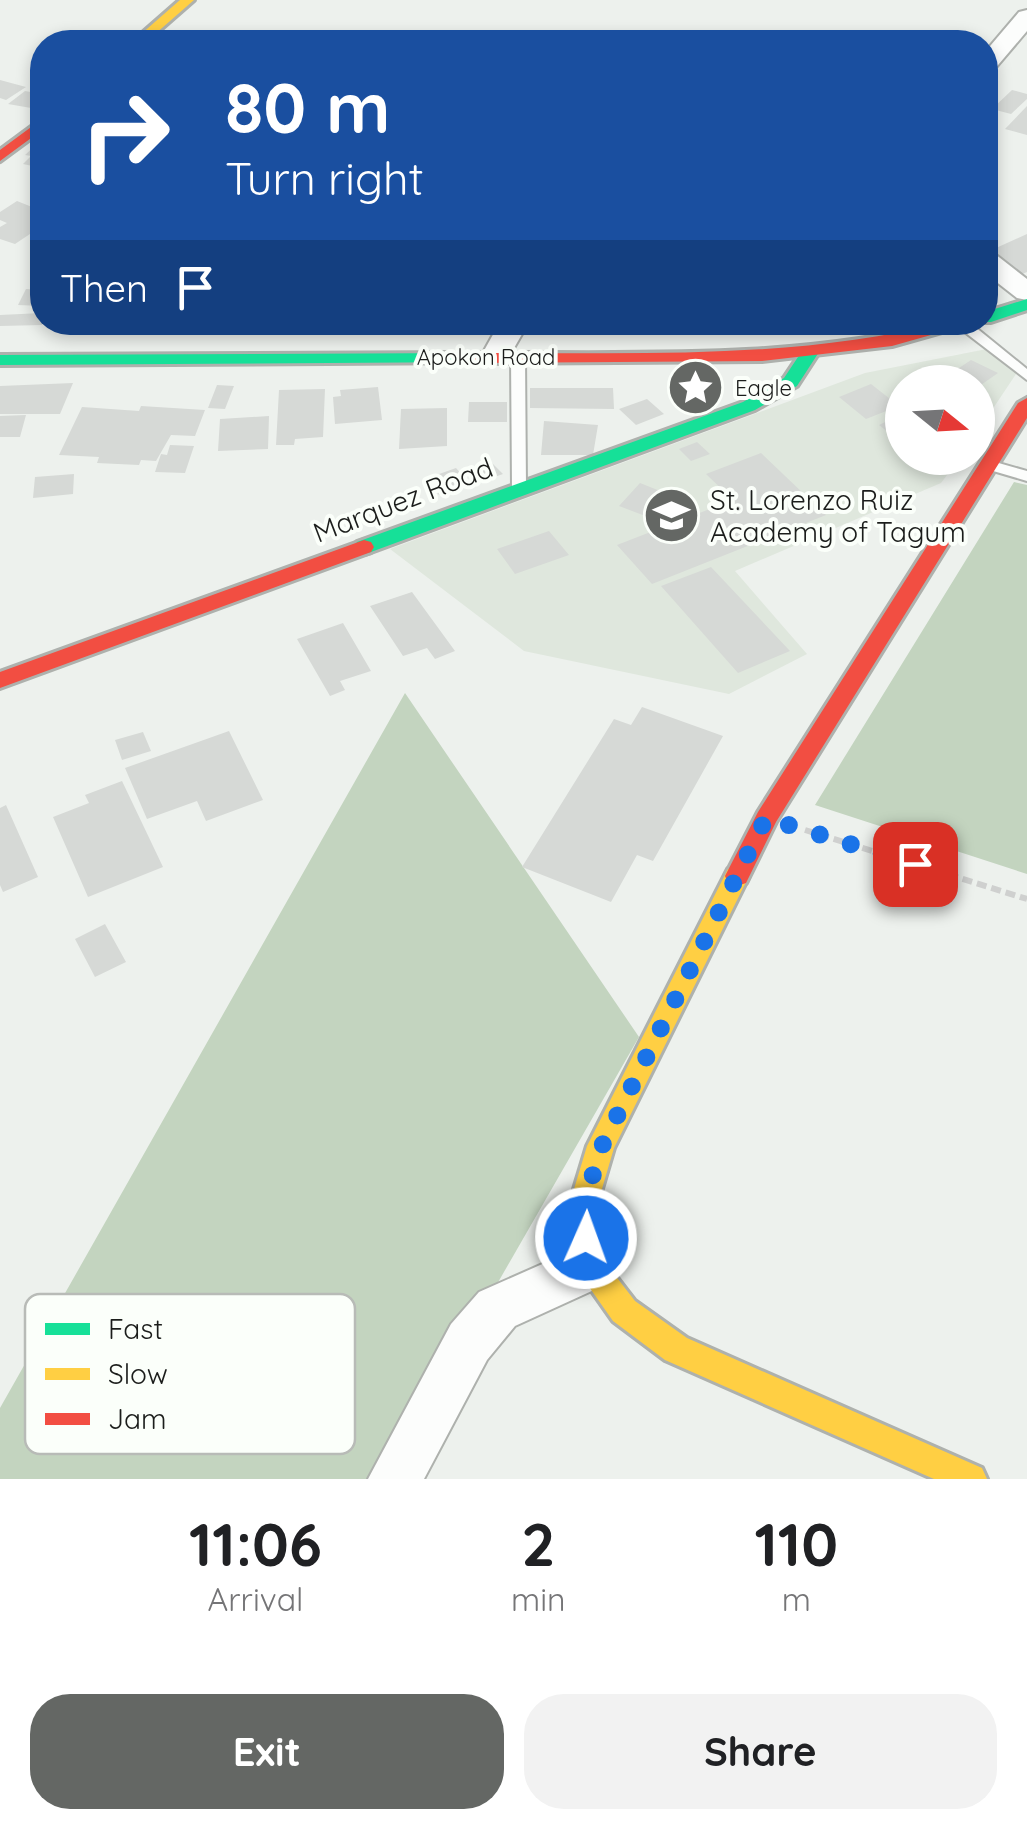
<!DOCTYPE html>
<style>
body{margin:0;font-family:Quicksand,sans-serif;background:#f2f2f2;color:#202124;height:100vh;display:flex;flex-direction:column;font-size:38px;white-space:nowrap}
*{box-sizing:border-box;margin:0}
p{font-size:32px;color:#757577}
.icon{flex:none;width:55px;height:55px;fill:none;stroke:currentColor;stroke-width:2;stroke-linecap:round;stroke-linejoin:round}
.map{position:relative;height:1479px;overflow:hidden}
.panel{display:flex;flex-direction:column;background:#fff;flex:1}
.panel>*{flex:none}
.top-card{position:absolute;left:30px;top:30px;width:968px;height:305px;border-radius:40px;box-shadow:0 5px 15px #0003;background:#1a4fa0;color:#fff;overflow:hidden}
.needle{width:65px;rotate:108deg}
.tools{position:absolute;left:885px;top:365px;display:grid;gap:20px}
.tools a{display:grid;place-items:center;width:110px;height:110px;border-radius:50%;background:#fff;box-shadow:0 5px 15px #0003;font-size:50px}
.pin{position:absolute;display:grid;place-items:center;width:85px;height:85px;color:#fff;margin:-42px;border-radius:20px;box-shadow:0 5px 15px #0006}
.me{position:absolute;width:110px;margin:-55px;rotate:2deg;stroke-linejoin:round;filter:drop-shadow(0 0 8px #0008)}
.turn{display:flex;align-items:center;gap:35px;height:210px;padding:0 30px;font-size:45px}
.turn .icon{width:130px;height:130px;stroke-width:2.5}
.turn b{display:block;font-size:70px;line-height:85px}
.then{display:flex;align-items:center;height:95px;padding:0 30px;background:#0003;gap:20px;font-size:38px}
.eta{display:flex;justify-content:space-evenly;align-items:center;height:170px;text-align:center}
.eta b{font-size:60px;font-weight:700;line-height:70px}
.action{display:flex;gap:20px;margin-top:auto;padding:20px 30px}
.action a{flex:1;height:115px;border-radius:40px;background:#646764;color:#fff;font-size:40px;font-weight:700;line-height:115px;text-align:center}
.action a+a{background:#f2f2f2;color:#202124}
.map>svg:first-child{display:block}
</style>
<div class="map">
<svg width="1027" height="1479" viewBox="0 0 1027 1479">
<rect width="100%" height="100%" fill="#edf1ed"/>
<path fill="#dfe7dd" d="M997,347L1022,365L978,431V382H902V458H960L941,483L735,571L807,654L729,694L524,651L390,549L865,373Z"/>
<path fill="#c3d4bf" d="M1014,482L1027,485V874L815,805Z
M405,693L639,1037L385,1479H0V1408Z"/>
<path fill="#d6d9d6" d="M0,80L26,87L6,100L0,98Z
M1012,90L1027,94V99L1011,114L992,109Z
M25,91L42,94V99L31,108L8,104Z
M1027,106V135L1005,129Z
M39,142L42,143V168L23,164L31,156L25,155Z
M17,201L42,211V226L15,244L0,239V227L7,223L0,220V212Z
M1027,234V272L1020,275L985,253Z
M26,289L42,290V306L18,305Z
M42,313V325L0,326V315Z
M971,360L998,373L978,387V382H938Z
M73,383L60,414H0V386Z
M871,384L899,406L866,419L839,397Z
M217,385L234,386L225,409L208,408Z
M378,387L382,420L335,424L333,397L341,396L340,390Z
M530,388H613L614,409L530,408Z
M325,389L323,437L295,439L294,445H276L279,390Z
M647,399L664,414L636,425L619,409Z
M469,402H507V422H468Z
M141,406L205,410L195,436L171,435L156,461L141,460L139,465L97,463L99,457L59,455L82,407L139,411Z
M447,408V446L399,449L401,409Z
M902,414V443L879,425Z
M26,415L20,437H0V416Z
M269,416L268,449L218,451L220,419Z
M544,421L598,425L593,455H541Z
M697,442L710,454L691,461L679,449Z
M170,445L194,446L185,473L155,472L161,454L167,455Z
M761,453L826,515L652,584L617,545L733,500L706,474Z
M490,461L503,474L483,481L471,468Z
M456,468L470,484L439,495L425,479Z
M74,474L73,494L33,498L35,477Z
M640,483L660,491L655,497L663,500L648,517L619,506Z
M549,531L569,555L515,574L497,549Z
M711,567L790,651L738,673L661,586Z
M412,592L455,651L435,659L427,648L403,656L370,606Z
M343,623L371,671L340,681L345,690L330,696L297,639Z
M642,707L723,736L653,861L637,855L611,902L522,867L614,719L631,725Z
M229,731L263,800L206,821L197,801L147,819L125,768Z
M143,732L151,751L122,760L115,740Z
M122,781L163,867L88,897L53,817L89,803L85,795Z
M6,805L38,877L3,892L0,885V808Z
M105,924L126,962L95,977L75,939Z"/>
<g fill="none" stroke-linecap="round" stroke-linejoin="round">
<defs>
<path id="lane" d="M957,322H969L1027,369V380L958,327Z
M518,352L525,356L526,488L519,493L512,488L511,356Z
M988,460L1027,471V481L983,468V462Z"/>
<path id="street" d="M1027,10V31L993,71L985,73V52L1019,12Z
M985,252L995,254L1027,279V300L1017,298L985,273Z
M500,322H529L506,362H486L481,356Z
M590,1243L607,1250L614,1267L607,1284L515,1326L487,1360L424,1479H368L451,1324L479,1292Z"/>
<path id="fast" d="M1027,299V310L991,322H983L985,312Z
M810,347L819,352L797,386L755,410L371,552L364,554L354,547L357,542L743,402L784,378L804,348Z
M471,353L480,358L477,362L0,365V355Z"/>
<path id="slow" d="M180,0H194L146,42H132Z
M737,866L746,869L749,876L614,1148L596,1209L604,1261L635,1301L687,1338L982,1468L987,1479H934L665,1360L613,1321L575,1267L568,1209L587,1146L728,869Z"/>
<path id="jam" d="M42,119V130L0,161V150Z
M946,322H977L892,346L762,361L471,363L462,358L471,353C630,352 791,361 946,322Z
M1027,398V418L776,822L746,883L737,886L728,883L725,876L758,812L1018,403Z
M364,540L371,542L374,547L371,552L0,688V672Z"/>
</defs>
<use href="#lane" stroke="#aeb1ad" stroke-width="4"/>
<use href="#street" stroke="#aeb1ad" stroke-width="4"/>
<use href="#fast" stroke="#aeb1ad" stroke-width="6"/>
<use href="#slow" stroke="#aeb1ad" stroke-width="6"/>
<use href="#jam" stroke="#aeb1ad" stroke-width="6"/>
<path stroke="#cfd0cf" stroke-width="6" stroke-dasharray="10 5" stroke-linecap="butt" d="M805,830L1027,899"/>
<use href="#lane" fill="#fcfdfc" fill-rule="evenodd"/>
<use href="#street" fill="#fcfdfc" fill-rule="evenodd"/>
<use href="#fast" fill="#16e098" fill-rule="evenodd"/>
<use href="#slow" fill="#ffcf43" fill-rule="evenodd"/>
<use href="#jam" fill="#f24e42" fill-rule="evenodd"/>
</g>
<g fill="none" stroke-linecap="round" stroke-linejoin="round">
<path stroke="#1a73e8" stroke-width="18" stroke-dasharray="0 32.4" d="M586,1238L582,1209L602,1146L766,818L915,864"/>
</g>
<defs>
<symbol id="sight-disc" viewBox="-11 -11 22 22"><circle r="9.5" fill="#646764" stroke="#fbfffa"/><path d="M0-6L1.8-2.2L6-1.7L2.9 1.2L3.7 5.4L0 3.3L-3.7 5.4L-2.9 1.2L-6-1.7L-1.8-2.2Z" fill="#fff"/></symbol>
<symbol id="school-disc" viewBox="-11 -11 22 22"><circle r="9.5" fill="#646764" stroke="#fbfffa"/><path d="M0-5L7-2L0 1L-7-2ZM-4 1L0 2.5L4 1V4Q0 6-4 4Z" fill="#fff"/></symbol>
</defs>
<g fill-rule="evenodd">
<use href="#sight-disc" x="664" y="356" width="63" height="63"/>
<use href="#school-disc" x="640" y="484" width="63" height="63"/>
</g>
<g text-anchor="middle" stroke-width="8" stroke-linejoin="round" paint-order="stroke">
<g font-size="22" fill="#1b1d1b" stroke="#fbfffa">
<text x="486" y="365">Apokon Road</text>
</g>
<g font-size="22" fill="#1b1d1b" stroke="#fbfffa" text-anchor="start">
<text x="735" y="396">Eagle</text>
</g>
<g font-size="28" fill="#1b1d1b" stroke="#fbfffa">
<text transform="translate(403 500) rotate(-21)" y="10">Marquez Road</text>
</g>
<g font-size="28" fill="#1b1d1b" stroke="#fbfffa" text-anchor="start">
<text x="710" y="510">St. Lorenzo Ruiz<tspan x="710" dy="32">Academy of Tagum</tspan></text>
</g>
</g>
<rect x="25" y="1294" width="330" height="160" rx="15" fill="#fbfffa" stroke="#b8bbb7" stroke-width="2.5"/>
<rect x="45" y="1323" width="45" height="12" fill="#16e098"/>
<rect x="45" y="1368" width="45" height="12" fill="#ffcf43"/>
<rect x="45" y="1413" width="45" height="12" fill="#f24e42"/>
<g font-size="28" fill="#1b1d1b">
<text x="108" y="1339">Fast</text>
<text x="108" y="1384">Slow</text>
<text x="108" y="1429">Jam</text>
</g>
</svg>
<div class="tools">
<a><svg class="needle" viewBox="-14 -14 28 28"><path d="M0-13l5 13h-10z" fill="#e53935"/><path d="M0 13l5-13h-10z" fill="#757577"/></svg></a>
</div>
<div class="pin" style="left:915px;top:864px;background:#d93025"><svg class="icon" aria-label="arrive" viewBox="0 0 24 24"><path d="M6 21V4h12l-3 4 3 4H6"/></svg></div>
<svg class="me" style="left:586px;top:1238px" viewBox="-20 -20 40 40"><circle r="17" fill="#1a73e8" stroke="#fff" stroke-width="3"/><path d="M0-11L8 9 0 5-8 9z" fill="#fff"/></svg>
<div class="top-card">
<div class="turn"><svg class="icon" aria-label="right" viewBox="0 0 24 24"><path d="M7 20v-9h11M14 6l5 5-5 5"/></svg><div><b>80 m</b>Turn right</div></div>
<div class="then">Then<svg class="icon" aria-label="arrive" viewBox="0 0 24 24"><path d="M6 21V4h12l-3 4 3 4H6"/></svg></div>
</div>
</div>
<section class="panel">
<div class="eta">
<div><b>11:06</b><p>Arrival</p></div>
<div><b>2</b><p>min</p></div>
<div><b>110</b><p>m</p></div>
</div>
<div class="action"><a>Exit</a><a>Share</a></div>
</section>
